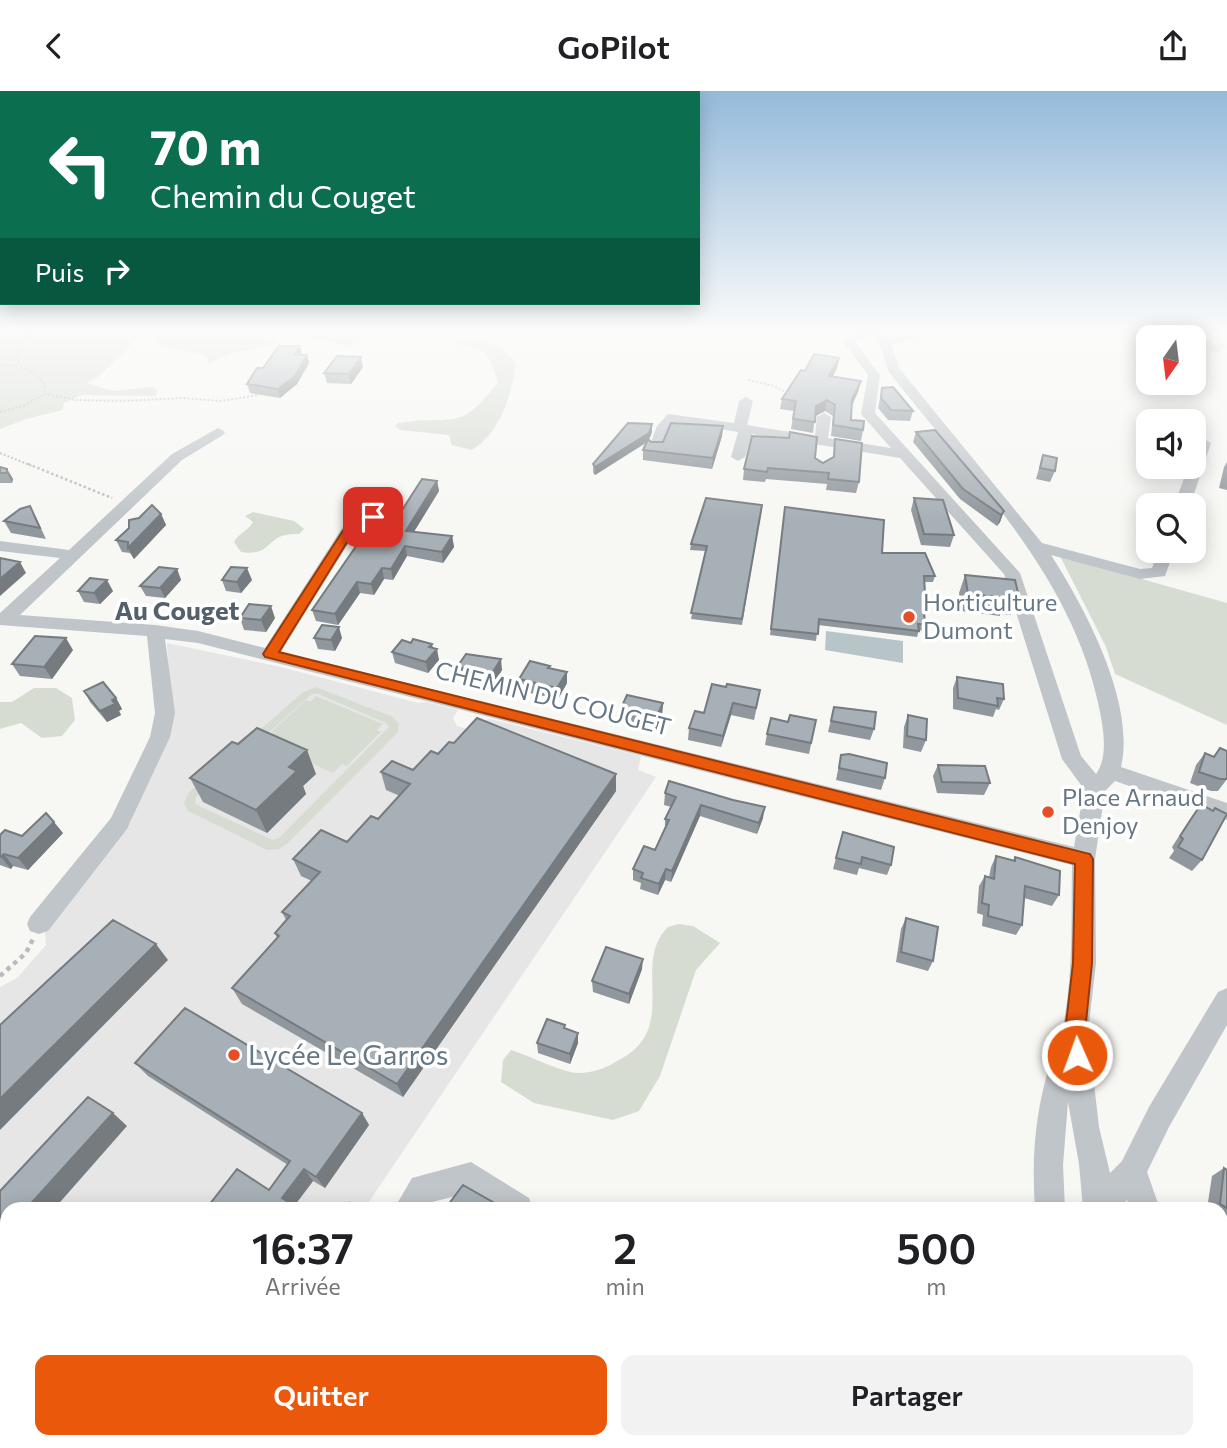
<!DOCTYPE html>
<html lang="fr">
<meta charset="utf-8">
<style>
body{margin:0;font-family:Commissioner,sans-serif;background:#f2f2f2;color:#202124;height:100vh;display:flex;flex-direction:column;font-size:26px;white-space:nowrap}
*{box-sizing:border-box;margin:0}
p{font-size:23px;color:#757577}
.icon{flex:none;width:38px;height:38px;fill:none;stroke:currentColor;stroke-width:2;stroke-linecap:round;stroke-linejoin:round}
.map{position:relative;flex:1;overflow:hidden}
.panel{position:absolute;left:0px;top:1111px;width:1228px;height:247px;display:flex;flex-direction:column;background:#fff;border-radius:21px 21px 0 0;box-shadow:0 4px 18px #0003}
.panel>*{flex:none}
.guide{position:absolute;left:0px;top:0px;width:700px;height:214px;box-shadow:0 4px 18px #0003;background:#0b6e4f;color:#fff;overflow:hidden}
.needle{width:46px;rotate:194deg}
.controls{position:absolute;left:1136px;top:234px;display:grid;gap:14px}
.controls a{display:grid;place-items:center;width:70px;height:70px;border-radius:14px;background:#fff;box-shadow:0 4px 18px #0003;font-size:35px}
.pin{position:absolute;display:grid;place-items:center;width:60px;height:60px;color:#fff;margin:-30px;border-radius:14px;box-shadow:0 4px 10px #0006}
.me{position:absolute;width:77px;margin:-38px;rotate:358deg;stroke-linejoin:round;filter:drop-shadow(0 0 5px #0008)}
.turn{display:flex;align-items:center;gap:24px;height:147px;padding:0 35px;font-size:32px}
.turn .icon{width:91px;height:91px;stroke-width:2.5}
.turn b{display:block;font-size:49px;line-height:60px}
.then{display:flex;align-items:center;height:66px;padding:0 35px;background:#0003;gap:14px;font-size:26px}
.eta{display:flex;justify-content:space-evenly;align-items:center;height:119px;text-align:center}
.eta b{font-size:42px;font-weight:600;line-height:49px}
.action{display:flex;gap:14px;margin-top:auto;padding:14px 35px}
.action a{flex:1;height:80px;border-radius:14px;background:#ea580c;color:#fff;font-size:28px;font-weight:600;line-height:80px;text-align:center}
.action a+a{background:#f2f2f2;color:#202124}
header{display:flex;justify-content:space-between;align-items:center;height:91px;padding:0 35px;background:#fff;font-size:32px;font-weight:600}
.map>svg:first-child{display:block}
</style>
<header><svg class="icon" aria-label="back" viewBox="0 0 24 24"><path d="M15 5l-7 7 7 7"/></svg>GoPilot<svg class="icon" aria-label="share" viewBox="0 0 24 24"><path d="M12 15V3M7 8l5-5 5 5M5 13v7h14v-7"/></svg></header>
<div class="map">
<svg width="1227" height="1357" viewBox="0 0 1227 1357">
<rect width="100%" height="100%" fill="#f7f7f4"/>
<path fill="#e5e6e5" d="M167,552L281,576L418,612L426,611L458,619L453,627L457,635L467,638L473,632L490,628L641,665L638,679L656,686L364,1118H7V1351H208L204,1357H0V896L17,887L46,854L45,839L131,731L167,647L171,624Z"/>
<path fill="#d7dcd3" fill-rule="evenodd" d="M0,239L145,240L99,285L86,292L113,300L152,296L157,299L156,305L82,304L64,312L62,319L26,328L0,338Z
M350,239H378L350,255L305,246Z
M169,242C205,245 240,240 274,248L277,253L228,263L207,273L208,266L202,263L164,256L155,250L161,244Z
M1155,243L1226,252L1227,258L1222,257L1220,261L1194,259V247H1148V253L1139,248L1143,244Z
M465,247C486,249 503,256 516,272C511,305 501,340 472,359L452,354L449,344L400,339L395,335L399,332C455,323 459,343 498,291C488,261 487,257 455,253L456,248Z
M253,421L294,430L304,438L299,443C264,441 275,466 241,461L234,451C239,442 249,439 253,431L245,425Z
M1060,465L1227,512V634L1115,583L1106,556Z
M316,596L393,626L399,633L398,641L288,752L279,758L267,759L188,720L184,712L189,701L302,602ZM312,603H318L386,632L389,636L279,747L273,749L195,713L196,706Z
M34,597H56L72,607L75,629L62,645L42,647L21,632L0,638V611H12Z
M316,605L383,633L377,639L381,641L347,675L342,673L333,682L265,651L274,643L271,641L306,609L310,611Z
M678,833L693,835L720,852L696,879L660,985L639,1020L613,1029L534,1012L501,991L503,969L511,959C531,965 560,981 578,982C594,982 606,977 619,969C681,937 630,874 668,836Z"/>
<path fill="#b7c4c8" d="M826,540L903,550V572L825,559Z"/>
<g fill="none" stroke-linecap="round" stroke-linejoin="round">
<path stroke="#b8bcbf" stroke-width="2" stroke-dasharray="2 2" stroke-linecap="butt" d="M18,272L19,265L16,260L29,244L24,239
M0,274C19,273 31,278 44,292L45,303
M748,289L774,295L788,302
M0,321L25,314L45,303L76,309L123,310L182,307L221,310L258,304
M0,362L32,375"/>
<path stroke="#b8bcbf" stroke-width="2.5" stroke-dasharray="2.5 2.5" stroke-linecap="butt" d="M28,373L112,407"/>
<path stroke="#b8bcbf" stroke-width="4.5" stroke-dasharray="4.5 4.5" stroke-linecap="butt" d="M0,885L26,862L33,848"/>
<path stroke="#b8bcbf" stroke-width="5" stroke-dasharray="5 5" stroke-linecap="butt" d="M348,1112L356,1118"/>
<path fill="#c0c5c9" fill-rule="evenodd" d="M865,239H881C887,247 896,247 906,244L903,239H915L916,248L891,253L899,277L1042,452L1140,478L1152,477L1158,460H1174L1165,485L1140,488L1051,464C1085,517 1136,612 1121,676L1227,712V729L1115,690L1105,700L1095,768L1096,872L1088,941L1099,1036L1110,1082L1122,1070L1149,1016L1218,901L1227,897V934L1169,1036L1147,1081L1160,1118H1130L1127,1109L1118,1118H1083L1079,1073L1068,1011L1063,1074L1065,1118H1035C1032,1075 1034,1033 1045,991C1049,973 1058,957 1062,940C1074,886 1071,829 1072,774L198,552L165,548L175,622L170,646L127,738L48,840L39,843L30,840L27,833L30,826L111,727L150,646L155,622L147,545L0,534V522L60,467L0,460V450L69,459L172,363L218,337L225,341L223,344L182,369L20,524L155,534L198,540L265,557L344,434L373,421L381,426L356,440L281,561L1074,756L1084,698L1062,668L1004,483L900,367L752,343L745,366L738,370L731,366L738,341L676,331L670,336L661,359H651L649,356L657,335L668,323L734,332L739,310L746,306L753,310L747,334L815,345L817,326L824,322L831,326L828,347L891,357L861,323L868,284L843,251L849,243ZM873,244L878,249L889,281C970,386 1071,481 1099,616C1103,636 1109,665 1096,683L1081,665L1020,482L875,322L880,284L855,251L857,248Z
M1204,348L1211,352L1190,415H1174L1188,376H1194L1197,352Z
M471,1071L529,1107L533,1118H492L468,1102L432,1111L427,1118H394L412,1087Z
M1222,1174L1227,1176V1209L1222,1207Z
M637,1351H678L681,1357H640Z
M886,1351H963L960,1357H883Z
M1027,1351H1063V1357H1027Z"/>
</g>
<path fill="#90979d" d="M302,263L307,264L309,272L297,293L280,307L250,302L247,293Z
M839,267L837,277L832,286L861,290L858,301L851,315V329L863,339L861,350L831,345L833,325L825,320L815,325L813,342L791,338L794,320L780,318L782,308L805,280Z
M363,276L351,293L327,292L324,282Z
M882,297L913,320L910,330L888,329L878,317Z
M723,335L722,345L712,378L643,369V359L646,352L595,384L593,382V373L652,341L649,349L651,351H663Z
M916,341L1004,420L1000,431L997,435L960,408L913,351Z
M835,348L859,391L856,402L826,399L827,393L766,388L765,391L743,389L744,378L815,367L823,372L833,367Z
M1043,364L1055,380L1050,391L1036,388Z
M1227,371V399L1219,397L1224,376Z
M0,376L7,378L13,388L12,392H0Z
M437,390L439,400L414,441L452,445L454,456L443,472L407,465L393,489L384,488L374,504L360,502L338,534L316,530L312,519L395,430Z
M914,407L954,444L950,456L921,454L911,419Z
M762,414L742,534L691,528L705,460L690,459L691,453Z
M30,415L36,427L46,448L11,442L4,430Z
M785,416L882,462L935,485L933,491H924L926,521L924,527L925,533L923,540L919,539L917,546L818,534L816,550L770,544Z
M161,423L166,434L134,468L130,462L122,461L116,449Z
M177,478L181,489L165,507L146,505L140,495Z
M965,484L1019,506L1011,524L1000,523V525L961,520L959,502Z
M222,489H252L241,502L226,500Z
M78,500H113L100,513L84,511Z
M240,527H275L266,541L244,539Z
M314,547H342L335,560L318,558Z
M433,557L439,569L428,582L395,572L392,561Z
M73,559L52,588L20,585L12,573Z
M550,575V577L567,581V592L558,608L520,600L519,588Z
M457,576L502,579L492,595L459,587Z
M957,586L1004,608L999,619L996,618L993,626L953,618V597Z
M712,593L758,611L754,629L731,624L721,656L688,649L689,637L704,622Z
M84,600L116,607L122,618L119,620L121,624L107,631L90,611Z
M663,612L662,624L656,639L620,629L621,617Z
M834,616L874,638L870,649L828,641Z
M908,624L926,649L921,661L903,657L904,636Z
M816,629L809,663L765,654L767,643L788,631Z
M1220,657L1227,688L1218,700H1211L1190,692L1196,674L1205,662L1213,666Z
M438,663L616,700L403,1006L242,913L232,897L277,847L275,842L286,829L282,821L312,790L301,785L293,768L347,751L378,728L400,705L386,699L381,681L413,679Z
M841,664L885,687L881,699L836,689Z
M938,674L990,692L984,704L937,702L933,685Z
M316,683L303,695L306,703L267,742L203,711L190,687Z
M665,702L763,727L757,743L700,725L671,791L665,789L658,804L640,798L641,792L633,789V778L655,759L665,739V728L671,716L664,714Z
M1201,713L1202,769L1192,780L1169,767L1174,760L1172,756L1192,725Z
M843,741L891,774L887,784L859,777L857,784L833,778Z
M63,742L28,779L13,775L11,778L0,774V744L22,745Z
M996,765L1013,769L1015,766L1059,804L1052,815L1024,807L1022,834L1016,844L982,835L983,824L977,822L979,795L985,785L989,786L991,776Z
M906,827L933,870L928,880L896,871L901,838Z
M642,878L629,913L593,901L592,890Z
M565,934V938L578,952L570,973L538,962L537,952Z
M135,972L362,1022L369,1034L325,1097L313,1090L294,1115L269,1099L288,1074L148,985Z
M1224,1077L1227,1079V1131L1222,1128V1118H1207L1212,1085Z
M1070,1351H1222L1227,1357H1069Z"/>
<path fill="#757b7f" d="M300,255L302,263L296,272L294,264Z
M307,264L309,272L297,293L280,307L278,298Z
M361,266L363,276L351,293L349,283Z
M839,267L837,277L828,295L829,285Z
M861,290L858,301L850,319L852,308Z
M827,309L825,320L814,326L816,315Z
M652,333V341L648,350L595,384V376Z
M723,335L722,345L712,378L713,367Z
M7,378L13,388L12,392L7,382Z
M437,390L439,400L408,450L406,440Z
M1004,420L1000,431L997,435L1001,424Z
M161,423L166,434L134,468L128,457Z
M452,445L454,456L443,472L442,461Z
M405,455L407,465L393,489L391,478Z
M20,471L26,482L0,505V488Z
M247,477L252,489L241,502L237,491Z
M382,477L384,488L374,504L371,493Z
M177,478L181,489L165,507L160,497Z
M107,489L113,500L100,513L94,502Z
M357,491L360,502L338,534L335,523Z
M271,515L275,527L266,541L261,529Z
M339,536L342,547L335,560L331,549Z
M66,547L73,559L52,588L44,576Z
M432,553L434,562L437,558L439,569L428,582L426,571L429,556Z
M501,568L502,579L492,595L491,584Z
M567,581V592L558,608L557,597Z
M116,607L122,618L119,620L121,624L107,631L100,620L112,609Z
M663,612L662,624L656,639V627Z
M733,612L731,624L721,656L723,645Z
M307,659L316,683L303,695L306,703L267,742L256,719L289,676Z
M616,683V700L403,1006L397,993Z
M701,714L700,725L671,791L672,780Z
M765,716L763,727L757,743L759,732Z
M54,731L63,742L28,779L18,767Z
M4,763L13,775L11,778L1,766Z
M666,778L665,789L658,804L659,793Z
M156,853L168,869L0,1039V1008Z
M643,868L642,878L629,913V903Z
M578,942V952L570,973V963Z
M113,1022L127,1035L54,1118H26Z
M362,1022L369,1034L325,1097L316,1086Z
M304,1078L313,1090L292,1118L282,1107Z
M7,1139V1171L0,1179V1147Z
M0,1216L7,1221V1229L0,1224Z
M2,1321L7,1322V1347L0,1356V1324Z
M37,1351H59L56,1355Z
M305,1351H318L314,1357H301Z
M485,1351H492L489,1356L484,1352Z"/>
<path fill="#a7b0b6" stroke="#757b7f" stroke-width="2" d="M279,255H300L294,264H307L295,285L278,298L247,293L257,277H263Z
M814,263L839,267L829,285L861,290L852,308L851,329L864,330L863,339L833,334L835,314L827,309L816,315L815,331L793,328L796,310L782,308L801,279L805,280Z
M337,265L361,266L349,283L324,282Z
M893,296L913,320L891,319L881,307L882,297Z
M628,332L652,333L649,342L595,376L593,373Z
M671,332L723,335L713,367L643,359L648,348L651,351H663Z
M935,339L1004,420L1001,424L963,398L916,341Z
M790,341L817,346L815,367L823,372L834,366L835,348L862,352L859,391L828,388L829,382L768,377L767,381L744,378L752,345L789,347Z
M1043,364L1057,367L1055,380L1040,377Z
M0,376L7,378V382H0Z
M422,388L437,390L406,440L452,445L442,461L405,455L391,478L382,477L371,493L357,491L335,523L312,519L359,451L373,452L389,429L395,430Z
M706,407L762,414L742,528L691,522L707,455L691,453Z
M914,407L943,409L954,444L924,443Z
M152,414L161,423L128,457V451L116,449L129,437V429L139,427Z
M30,415L40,437L4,430L20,418Z
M785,416L884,429L882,462H925L935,485H924L926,521L924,520L925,533H918L919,540L819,528L818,543L771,538Z
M0,467L20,471L0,488Z
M159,476L177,478L160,497L140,495Z
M231,476L247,477L237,491L222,489Z
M965,484L1015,489L1019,506L1006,505L1007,507L968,503Z
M90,487L107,489L94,502L78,500Z
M249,513L271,515L261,529L240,527Z
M322,534L339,536L331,549L314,547Z
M35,545L66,547L44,576L12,573Z
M413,548L432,553L429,556L437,558L426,571L392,561L402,549L411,552Z
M466,563L501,568L491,584L457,576Z
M530,570L550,575L548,577L567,581L557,597L519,588Z
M957,586L1003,593L1004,608L997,607L998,615L958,607Z
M103,591L116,607L112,609L115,613L100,620L84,600Z
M712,593L726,596L727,593L760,599L756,617L733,612L723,645L689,637L695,620L704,622Z
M627,604L663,612L656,627L621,617Z
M834,616L876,621L874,638L831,630Z
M790,624L816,629L811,652L767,643L771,627L788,631Z
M908,624L927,628L926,649L907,645Z
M477,627L616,683L397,993L232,897L279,845L275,842L290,825L282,821L320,781L293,768L321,739L347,751L371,725L378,728L410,693L381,681L392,670L413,679L431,660L438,663L449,651L454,652Z
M257,637L307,659L289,676L297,680L256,719L190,687L232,651L238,653Z
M1220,657L1227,660V688H1220L1199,681L1205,662L1214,666Z
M849,663L887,672L885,687L839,677L841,664Z
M938,674L985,675L990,692L942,691Z
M669,690L733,709L765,716L759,732L701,714L672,780L666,778L659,793L641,787L643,782L633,778L644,755L655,759L669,729L665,728L676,706L665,702Z
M1201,713L1213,720L1215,717L1227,723L1202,769L1178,756L1183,748L1180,745Z
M46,722L54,731L18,767L4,763L0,766V744L5,739L22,745Z
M843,741L894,756L891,774L862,766L861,773L836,767Z
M996,765L1015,770V766L1060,780L1059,804L1025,795L1022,834L988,825L989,814L982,812L985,785L994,788Z
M906,827L938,836L933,870L901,861Z
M113,829L156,853L0,1008V934Z
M606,856L643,868L629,903L592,890Z
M185,917L362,1022L316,1086L304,1078L282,1107L299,1118H206L237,1078L269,1099L290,1070L135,972Z
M547,928L565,934L564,937L578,942L570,963L537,952Z
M88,1006L113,1022L26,1118H7V1139L0,1147V1100Z
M1224,1077L1227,1079V1117L1220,1113Z
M463,1094L505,1118H445Z
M0,1224L7,1229V1325L2,1321L0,1324Z
M1222,1325L1227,1328V1357H1156L1146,1351H1222Z
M226,1351H305L301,1357H222Z
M499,1351H567L569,1353L570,1351H575L583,1357H506Z
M755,1351H823L831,1357H753Z
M1087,1351H1136L1135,1357H1087Z"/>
<linearGradient id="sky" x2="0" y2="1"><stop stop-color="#94badb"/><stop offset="0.56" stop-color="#fbfbfa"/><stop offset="1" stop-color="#fbfbfa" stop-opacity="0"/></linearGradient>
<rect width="1227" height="429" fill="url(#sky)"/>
<path fill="#ea580c" stroke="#983908" stroke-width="2" d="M369,424L379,426L354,440L279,561L1090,763L1093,768L1092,872L1085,941L1087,964L1084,971L1077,974L1070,971L1065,941L1073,872L1075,773L265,566L263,563L346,435Z"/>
<g fill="#e64f25" stroke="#fff" stroke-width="2.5">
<circle cx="909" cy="526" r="7"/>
<circle cx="1048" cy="721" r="7"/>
<circle cx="234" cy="964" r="7"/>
</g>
<g text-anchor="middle" stroke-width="7" stroke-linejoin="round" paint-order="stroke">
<g font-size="24" fill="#667886" stroke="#fff" text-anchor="start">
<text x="923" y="520">Horticulture<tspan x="923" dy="28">Dumont</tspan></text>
<text x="1062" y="715">Place Arnaud<tspan x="1062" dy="28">Denjoy</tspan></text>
</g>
<g font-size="24" fill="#667886" stroke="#fff">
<text transform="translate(553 608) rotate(14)" y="8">CHEMIN DU COUGET</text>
</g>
<g font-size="26" font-weight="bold" fill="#54616b" stroke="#fff">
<text x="177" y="529">Au Couget</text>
</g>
<g font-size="28" fill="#667886" stroke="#fff" text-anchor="start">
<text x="248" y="974">Lycée Le Garros</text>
</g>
</g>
</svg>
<div class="controls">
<a><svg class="needle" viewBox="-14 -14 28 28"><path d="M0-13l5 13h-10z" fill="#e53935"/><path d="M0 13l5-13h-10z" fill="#757577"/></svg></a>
<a><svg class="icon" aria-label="sound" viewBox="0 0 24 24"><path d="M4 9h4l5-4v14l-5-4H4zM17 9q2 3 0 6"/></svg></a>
<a><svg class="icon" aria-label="search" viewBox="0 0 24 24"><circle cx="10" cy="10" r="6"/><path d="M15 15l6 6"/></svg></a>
</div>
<div class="pin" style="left:373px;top:426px;background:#d93025"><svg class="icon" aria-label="arrive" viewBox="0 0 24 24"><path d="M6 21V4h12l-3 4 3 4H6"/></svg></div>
<svg class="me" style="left:1077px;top:964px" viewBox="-20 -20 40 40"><circle r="17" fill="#ea580c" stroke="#fff" stroke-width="3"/><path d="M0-11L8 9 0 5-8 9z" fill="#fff"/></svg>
<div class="guide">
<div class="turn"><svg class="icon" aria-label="left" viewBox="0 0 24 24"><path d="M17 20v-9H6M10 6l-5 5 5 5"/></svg><div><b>70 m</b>Chemin du Couget</div></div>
<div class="then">Puis<svg class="icon" aria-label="right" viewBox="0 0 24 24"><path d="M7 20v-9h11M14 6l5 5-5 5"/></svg></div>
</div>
<section class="panel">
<div class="eta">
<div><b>16:37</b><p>Arrivée</p></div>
<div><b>2</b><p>min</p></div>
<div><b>500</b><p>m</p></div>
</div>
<div class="action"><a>Quitter</a><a>Partager</a></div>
</section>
</div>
